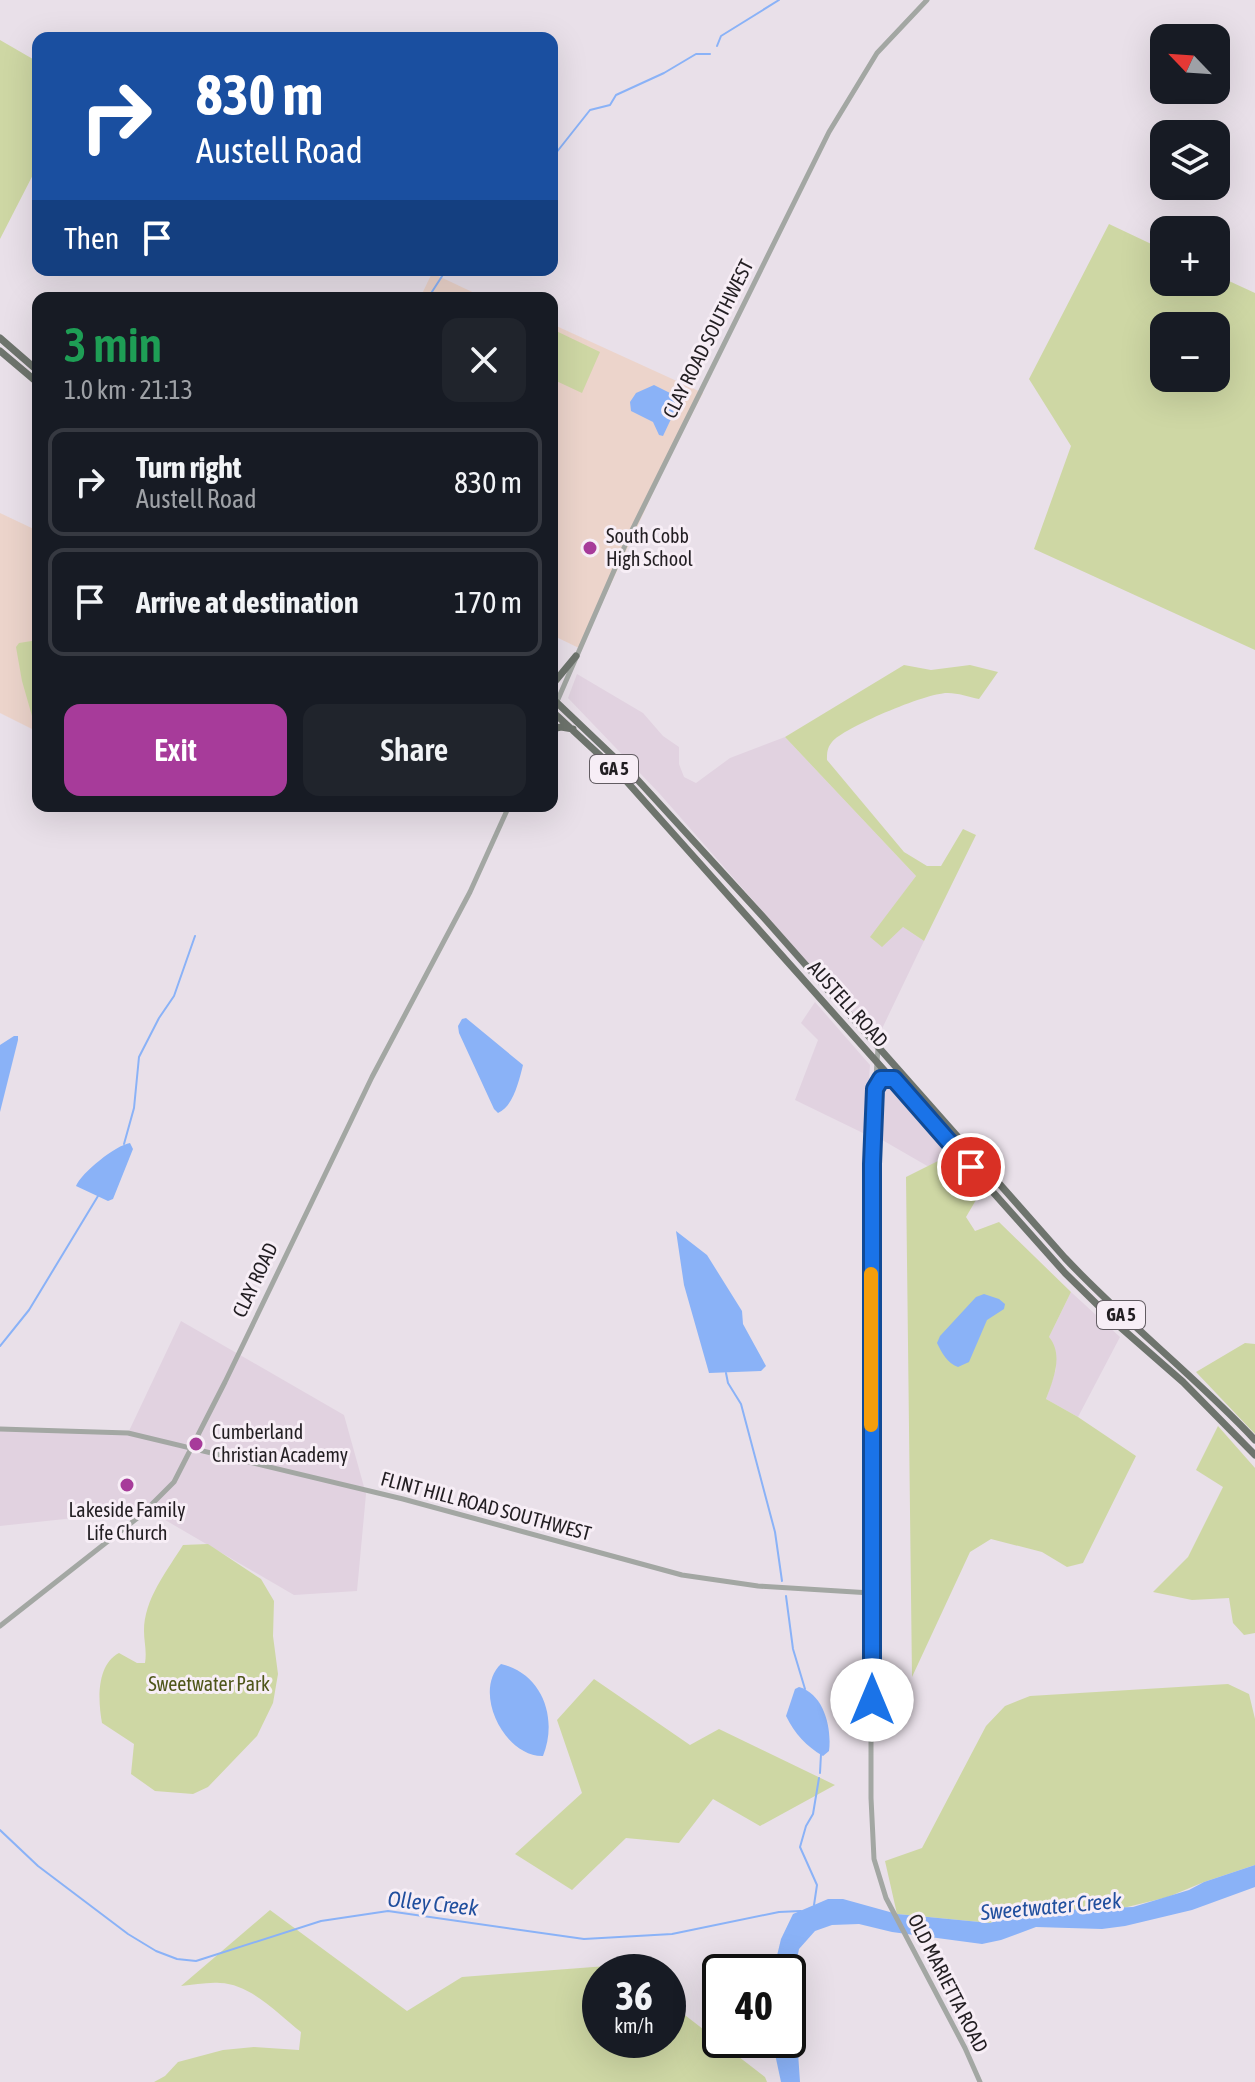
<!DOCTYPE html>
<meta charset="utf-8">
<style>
body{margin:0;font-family:"Asap Condensed",sans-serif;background:#20242c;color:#f1f3f6;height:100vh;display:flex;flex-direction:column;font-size:30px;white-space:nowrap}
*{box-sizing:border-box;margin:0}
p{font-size:26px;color:#9ea1a6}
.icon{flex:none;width:44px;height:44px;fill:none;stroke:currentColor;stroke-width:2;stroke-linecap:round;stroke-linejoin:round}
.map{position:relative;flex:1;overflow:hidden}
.panel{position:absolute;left:32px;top:292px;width:526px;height:520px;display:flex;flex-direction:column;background:#171b24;border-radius:16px;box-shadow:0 8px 32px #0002}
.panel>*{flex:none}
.hud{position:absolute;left:32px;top:32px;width:526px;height:244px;border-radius:16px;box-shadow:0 8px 32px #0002;background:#1a4fa0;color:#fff;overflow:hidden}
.needle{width:52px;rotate:295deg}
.buttons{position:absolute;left:1150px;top:24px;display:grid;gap:16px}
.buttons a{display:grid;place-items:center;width:80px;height:80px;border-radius:16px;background:#171b24;box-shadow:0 8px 32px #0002;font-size:40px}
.speed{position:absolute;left:582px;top:1954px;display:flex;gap:16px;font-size:40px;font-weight:700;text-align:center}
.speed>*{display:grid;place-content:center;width:104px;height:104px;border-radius:50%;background:#171b24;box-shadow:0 8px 32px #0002;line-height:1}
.speed small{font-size:20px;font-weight:400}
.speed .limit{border:4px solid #111;border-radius:12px;background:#fff;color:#111}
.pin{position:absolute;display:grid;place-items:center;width:68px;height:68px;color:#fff;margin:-34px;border:4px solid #fff;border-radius:50%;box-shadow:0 2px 8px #0007}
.me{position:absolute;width:88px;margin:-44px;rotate:0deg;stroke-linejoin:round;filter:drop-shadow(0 0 6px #0008)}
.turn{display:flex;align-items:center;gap:28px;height:168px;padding:0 32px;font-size:36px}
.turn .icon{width:104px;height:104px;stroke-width:2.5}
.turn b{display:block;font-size:56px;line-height:68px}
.then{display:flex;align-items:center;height:76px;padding:0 32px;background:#0003;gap:16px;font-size:30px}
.round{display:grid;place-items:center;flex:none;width:84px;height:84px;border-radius:16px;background:#20242c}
.summary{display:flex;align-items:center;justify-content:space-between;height:136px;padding:0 32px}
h1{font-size:48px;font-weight:600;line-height:60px;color:#1e9e55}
.primary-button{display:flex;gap:16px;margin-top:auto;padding:16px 32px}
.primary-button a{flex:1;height:92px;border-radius:16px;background:#a73b9a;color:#fff;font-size:32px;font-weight:600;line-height:92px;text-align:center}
.primary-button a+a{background:#20242c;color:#f1f3f6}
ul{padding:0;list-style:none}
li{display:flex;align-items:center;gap:24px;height:108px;margin:0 16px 12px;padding:0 16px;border:4px solid #363941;border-radius:16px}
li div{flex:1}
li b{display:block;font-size:30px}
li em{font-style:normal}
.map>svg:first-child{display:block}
</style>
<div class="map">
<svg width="1255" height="2082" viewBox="0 0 1255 2082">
<rect width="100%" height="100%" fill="#e9e0e9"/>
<path fill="#e1d2e0" d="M577,674L643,713L663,736L679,747V764L684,777L696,783L730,758L785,737L916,876L871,937L903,927L924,941L879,1035L872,1036L659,793L568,698Z
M815,1002L870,1065L865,1134L795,1100L818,1040L801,1023Z
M882,1081L893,1082L952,1154L929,1167L877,1137L879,1088Z
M1071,1292L1120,1337L1078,1417L1046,1399L1056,1369L1049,1337Z
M181,1321L344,1415L366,1494L357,1591L294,1595L148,1510L0,1526V1430L129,1431Z"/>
<path fill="#ecd4cb" d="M432,273L485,298H420Z
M552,324L703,393L668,460L581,649L552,635Z
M0,513L38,531V732L0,713Z"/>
<path fill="#ced7a4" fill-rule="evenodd" d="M0,40L38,62V165L0,239Z
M1109,224L1164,250V282H1216V275L1255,293V650L1034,549L1071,446L1029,379ZM1164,326H1216V378H1164Z
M552,329L600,352L582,393L552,379Z
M38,640V723H34L22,681L16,647L19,643Z
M904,665L931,670L970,665L998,672L979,699C969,697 958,693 948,693C928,692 843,728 832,742C827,748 827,753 827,760L904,852L927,866H941L963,829L976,835L924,941L903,927L882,947L870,937L916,876L785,737Z
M952,1154L983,1188L966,1217L975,1231L999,1222L1071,1292L1049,1337C1064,1355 1053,1380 1046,1399L1078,1417L1136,1456L1083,1563L1067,1567L1042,1552L991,1539L970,1552L912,1677L906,1177Z
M1245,1343L1255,1344V1434L1196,1372Z
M1218,1426L1255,1468V1633L1244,1635L1233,1623L1229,1598L1192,1600L1153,1592L1188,1557L1223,1487L1196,1470Z
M208,1544L261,1579L274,1601L273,1636L278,1674L273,1703L257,1736L208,1787L193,1794L155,1791L131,1774L134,1744L102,1723C98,1701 96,1665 119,1653L137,1663H145C147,1651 144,1642 144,1631C144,1599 167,1571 183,1545Z
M594,1679L690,1745L719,1729L835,1785L760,1826L713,1799L679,1843L626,1838L572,1890L515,1854L582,1793L557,1720Z
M1228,1684L1249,1694L1255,1719V1865L1204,1882L1168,1897L1115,1910H1064L1006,1918L990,1923L897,1914L885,1861L922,1848L986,1726L1005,1706L1030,1696Z
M270,1910L407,2011L462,1977L620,1965L630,1972H600V2040H668V2002L765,2077L767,2082H154L165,2076L178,2062L223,2050L254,2047L299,2050L301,2032C278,2014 251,1984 220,1983C207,1982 194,1985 181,1986Z"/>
<path fill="#8ab2f7" d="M654,385L678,397L679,402L663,436L659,435L653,422L631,411L630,402L636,393Z
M466,1018L523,1065C519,1081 513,1107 498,1113L494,1109L459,1033L458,1026L462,1019Z
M14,1036H18V1040L0,1112V1045Z
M130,1143L133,1149L113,1199L108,1201L76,1186C81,1173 116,1145 130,1143Z
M676,1231L707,1255L742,1311L743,1324L766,1366L761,1371L709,1373L684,1285Z
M984,1294L999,1299L1005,1304L1004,1309L987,1320L969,1362L958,1367C947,1363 942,1353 937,1343L940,1336L976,1297Z
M501,1664C543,1674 558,1719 543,1756C504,1757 472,1691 501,1664Z
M799,1687C824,1694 832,1728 829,1751L823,1756C806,1746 795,1734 786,1716L795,1689Z
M1255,1865V1887L1192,1910L1125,1926L1102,1929L1036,1927L1001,1940L982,1944L892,1932L859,1924L832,1925L815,1931L799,1949L793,1979L800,2082H781L772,2040H788V1972H773L781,1939L793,1914L828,1899H843L897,1914L990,1923L1006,1918L1064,1910L1133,1907L1189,1890L1204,1882Z"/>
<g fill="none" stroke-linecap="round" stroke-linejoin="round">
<path stroke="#8ab2f7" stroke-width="2" d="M717,46L721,36L779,0
M552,158L590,110L610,105L616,95L664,73L696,54H710
M428,298L446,270
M124,1144L134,1108L139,1057L159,1018L174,996L195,936
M0,1346L29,1310L98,1196
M726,1373L728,1383L741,1404L775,1532L782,1581
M786,1596L793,1649L805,1689
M820,1773L821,1754
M0,1830L38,1866L128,1934L156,1951L177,1959L196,1961L321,1921L388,1911L584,1939L672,1934L779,1912L801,1911
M814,1905L817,1885L800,1847L806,1826L813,1814L819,1778"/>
<path stroke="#a3a7a3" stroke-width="5" d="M552,713L630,534L829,132L877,53L927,0
M878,1048L873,1121L871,1211V1798L874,1859L886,1898L965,2048L980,2082
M0,1429L128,1433L403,1499L682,1575L758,1586L871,1593
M0,1626L140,1516L174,1482L225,1382L372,1077L470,892L509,806"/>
<path stroke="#6e746d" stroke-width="7" d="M0,338L38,371
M0,351L38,383
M552,685L576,656
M552,698L635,777L765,919L1065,1258C1125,1322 1195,1376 1255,1440
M552,711L620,774L1065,1273L1119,1326L1183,1382L1255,1455
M552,729L561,727L573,729
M875,1089L884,1078L894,1079"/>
</g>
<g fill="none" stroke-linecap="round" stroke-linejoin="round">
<defs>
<path id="route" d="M872,1700V1164L875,1089L881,1079H894L971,1167"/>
</defs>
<use href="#route" stroke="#114b97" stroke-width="20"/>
<use href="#route" stroke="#1a73e8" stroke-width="14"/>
<path stroke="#f59e0b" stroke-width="14" d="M871,1425V1274"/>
</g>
<g fill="#a73b9a" stroke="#f7eef6" stroke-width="3">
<circle cx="590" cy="548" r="8"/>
<circle cx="196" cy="1444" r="8"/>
<circle cx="127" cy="1485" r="8"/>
</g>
<g text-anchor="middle" stroke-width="6" stroke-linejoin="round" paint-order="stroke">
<g fill="#f7eef6" stroke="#625c62" stroke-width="2">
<rect x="590" y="755" width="48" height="28" rx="6"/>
<rect x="1097" y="1301" width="48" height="28" rx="6"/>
</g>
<g font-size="18" font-weight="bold" fill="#221e22">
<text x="614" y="775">GA 5</text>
<text x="1121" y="1321">GA 5</text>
</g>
<g font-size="20" fill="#221e22" stroke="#f7eef6">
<text transform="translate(708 339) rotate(-63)" y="7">CLAY ROAD SOUTHWEST</text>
<text transform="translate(848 1004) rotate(48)" y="7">AUSTELL ROAD</text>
<text transform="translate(255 1280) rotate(-65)" y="7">CLAY ROAD</text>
<text transform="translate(486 1506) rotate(15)" y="7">FLINT HILL ROAD SOUTHWEST</text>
<text transform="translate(948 1983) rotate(63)" y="7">OLD MARIETTA ROAD</text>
</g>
<g font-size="20" fill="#221e22" stroke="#f7eef6" text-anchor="start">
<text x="606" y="543">South Cobb<tspan x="606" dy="23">High School</tspan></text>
<text x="212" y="1439">Cumberland<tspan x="212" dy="23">Christian Academy</tspan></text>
<text x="127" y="1517" text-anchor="middle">Lakeside Family<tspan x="127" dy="23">Life Church</tspan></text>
</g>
<g font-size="20" fill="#4e561a" stroke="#f7eef6">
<text x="209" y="1691">Sweetwater Park</text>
</g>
<g font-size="22" font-style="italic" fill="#214f9e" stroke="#f7eef6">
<text transform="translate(433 1903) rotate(6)" y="8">Olley Creek</text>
<text transform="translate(1051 1906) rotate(-5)" y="8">Sweetwater Creek</text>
</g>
</g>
</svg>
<div class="buttons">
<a><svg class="needle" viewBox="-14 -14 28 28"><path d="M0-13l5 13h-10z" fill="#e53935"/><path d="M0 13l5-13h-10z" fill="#9ea1a6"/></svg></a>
<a><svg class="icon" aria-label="layers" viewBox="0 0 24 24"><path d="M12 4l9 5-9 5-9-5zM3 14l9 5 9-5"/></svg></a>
<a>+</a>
<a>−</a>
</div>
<div class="speed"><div>36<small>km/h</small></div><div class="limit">40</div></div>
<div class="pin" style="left:971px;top:1167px;background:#d93025"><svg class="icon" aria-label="arrive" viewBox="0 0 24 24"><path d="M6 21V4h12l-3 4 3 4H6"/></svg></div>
<svg class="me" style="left:872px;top:1700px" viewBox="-20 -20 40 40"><circle r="19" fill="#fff"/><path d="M0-13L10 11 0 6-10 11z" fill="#1a73e8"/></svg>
<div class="hud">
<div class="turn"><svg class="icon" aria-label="right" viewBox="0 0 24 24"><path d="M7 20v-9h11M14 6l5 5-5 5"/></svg><div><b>830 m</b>Austell Road</div></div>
<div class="then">Then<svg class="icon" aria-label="arrive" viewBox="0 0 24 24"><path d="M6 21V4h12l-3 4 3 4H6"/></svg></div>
</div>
<section class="panel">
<div class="summary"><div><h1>3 min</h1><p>1.0 km · 21:13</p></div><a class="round"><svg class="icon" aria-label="close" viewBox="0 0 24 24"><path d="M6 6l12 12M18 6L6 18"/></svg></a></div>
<ul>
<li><svg class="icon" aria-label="right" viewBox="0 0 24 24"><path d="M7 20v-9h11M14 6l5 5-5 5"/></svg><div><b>Turn right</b><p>Austell Road</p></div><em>830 m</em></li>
<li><svg class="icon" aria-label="arrive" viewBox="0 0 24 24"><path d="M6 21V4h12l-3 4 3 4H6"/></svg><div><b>Arrive at destination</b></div><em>170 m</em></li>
</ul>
<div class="primary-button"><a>Exit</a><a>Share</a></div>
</section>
</div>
